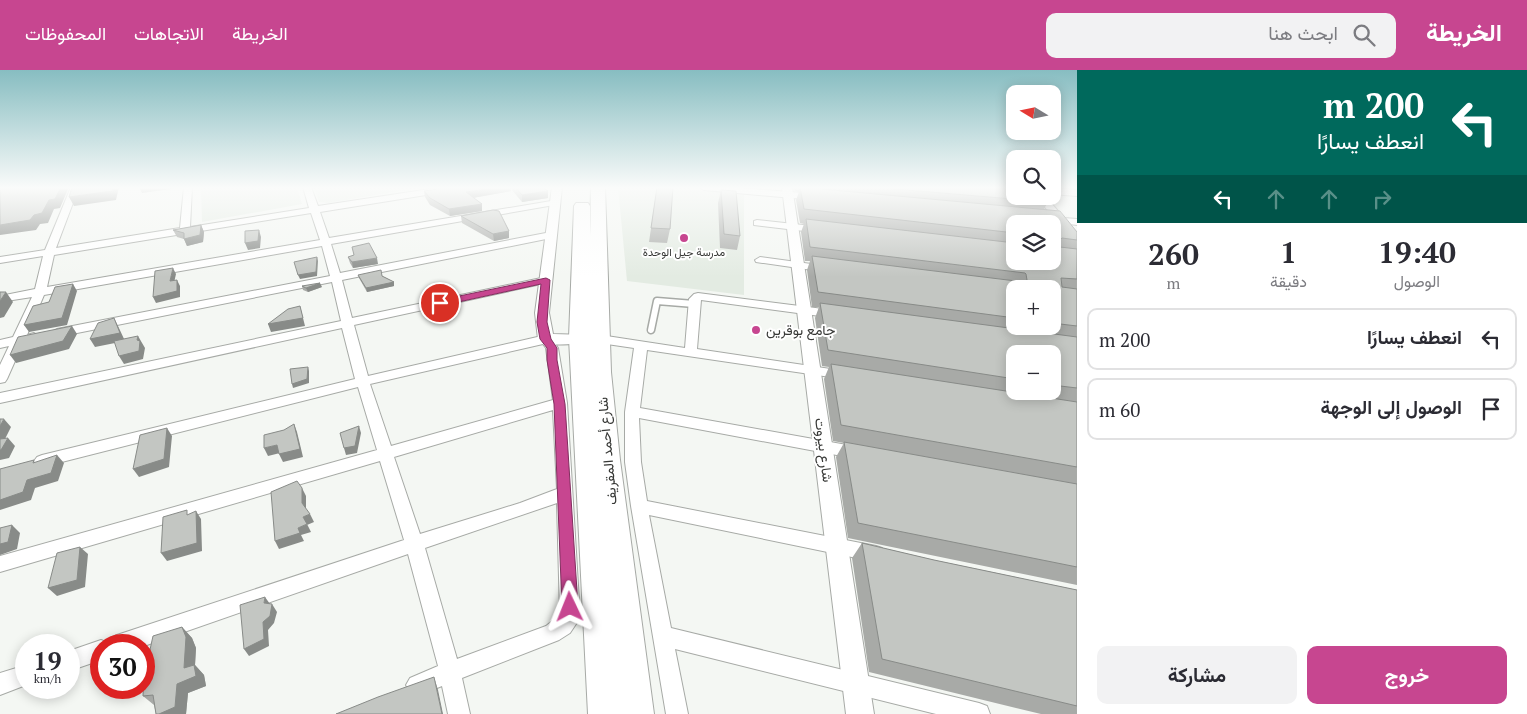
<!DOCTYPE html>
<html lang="ar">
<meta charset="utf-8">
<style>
body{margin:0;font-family:"PT Serif",Vazirmatn,serif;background:#f2f2f3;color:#2b2b33;direction:rtl;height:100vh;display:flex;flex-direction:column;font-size:19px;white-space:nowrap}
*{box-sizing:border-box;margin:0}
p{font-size:16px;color:#7c7c81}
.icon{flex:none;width:28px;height:28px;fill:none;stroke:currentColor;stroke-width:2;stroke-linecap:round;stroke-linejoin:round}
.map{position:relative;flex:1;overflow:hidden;direction:ltr}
.sheet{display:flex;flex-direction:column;background:#fff;width:450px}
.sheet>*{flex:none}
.hud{background:#00695c;color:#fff;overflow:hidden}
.needle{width:32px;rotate:280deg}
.fabs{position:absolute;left:1006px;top:15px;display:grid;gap:10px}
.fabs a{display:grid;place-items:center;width:55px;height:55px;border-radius:10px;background:#fff;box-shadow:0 2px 12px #0003;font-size:25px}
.speed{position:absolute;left:15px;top:564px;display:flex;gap:10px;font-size:25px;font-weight:700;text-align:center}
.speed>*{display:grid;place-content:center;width:65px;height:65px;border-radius:50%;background:#fff;box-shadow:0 2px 12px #0003;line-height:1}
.speed small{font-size:12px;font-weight:400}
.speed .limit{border:8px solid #d22;background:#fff;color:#111}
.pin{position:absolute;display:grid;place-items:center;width:42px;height:42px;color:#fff;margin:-21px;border:2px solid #fff;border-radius:50%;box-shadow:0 1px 5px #0007}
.me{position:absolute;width:55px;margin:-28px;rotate:358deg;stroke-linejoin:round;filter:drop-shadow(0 0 4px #0008)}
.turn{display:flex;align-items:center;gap:18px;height:105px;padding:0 20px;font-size:22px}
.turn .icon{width:65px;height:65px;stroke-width:2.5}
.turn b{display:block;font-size:35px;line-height:42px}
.lanes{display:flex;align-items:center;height:48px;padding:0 20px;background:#0003;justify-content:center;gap:25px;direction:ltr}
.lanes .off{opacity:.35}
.eta{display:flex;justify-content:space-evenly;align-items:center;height:85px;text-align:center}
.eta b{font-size:30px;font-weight:700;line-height:35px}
.primary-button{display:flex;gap:10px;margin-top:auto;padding:10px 20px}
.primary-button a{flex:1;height:58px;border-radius:10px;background:#c74690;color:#fff;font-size:20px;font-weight:700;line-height:58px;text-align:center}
.primary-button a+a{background:#f2f2f3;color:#2b2b33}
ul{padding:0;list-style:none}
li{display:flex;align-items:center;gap:15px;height:62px;margin:0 10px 8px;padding:0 10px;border:2px solid #e1e1e2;border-radius:10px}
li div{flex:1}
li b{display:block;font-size:19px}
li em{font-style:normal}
header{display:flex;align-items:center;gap:30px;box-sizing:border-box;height:70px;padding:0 25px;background:#c74690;color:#fff}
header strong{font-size:24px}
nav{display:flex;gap:28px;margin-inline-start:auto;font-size:18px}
.search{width:350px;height:45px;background:#f2f2f3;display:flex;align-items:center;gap:12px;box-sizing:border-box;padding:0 18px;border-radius:10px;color:#7c7c81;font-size:19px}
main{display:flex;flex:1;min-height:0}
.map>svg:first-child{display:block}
</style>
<header>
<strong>الخريطة</strong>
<div class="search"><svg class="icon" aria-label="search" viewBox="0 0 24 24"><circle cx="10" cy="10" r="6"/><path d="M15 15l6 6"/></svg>ابحث هنا</div>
<nav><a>الخريطة</a><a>الاتجاهات</a><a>المحفوظات</a></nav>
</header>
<main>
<section class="sheet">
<div class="hud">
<div class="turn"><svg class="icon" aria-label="left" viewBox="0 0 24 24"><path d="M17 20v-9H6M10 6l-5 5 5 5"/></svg><div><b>200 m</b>انعطف يسارًا</div></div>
<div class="lanes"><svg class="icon" aria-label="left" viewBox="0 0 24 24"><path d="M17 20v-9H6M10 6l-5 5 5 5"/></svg><svg class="icon off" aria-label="ahead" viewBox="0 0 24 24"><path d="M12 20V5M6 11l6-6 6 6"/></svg><svg class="icon off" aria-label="ahead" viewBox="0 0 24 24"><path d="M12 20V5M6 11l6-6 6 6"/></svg><svg class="icon off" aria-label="right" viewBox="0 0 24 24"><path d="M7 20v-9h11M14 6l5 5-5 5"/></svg></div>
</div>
<div class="eta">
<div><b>19:40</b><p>الوصول</p></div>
<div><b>1</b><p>دقيقة</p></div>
<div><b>260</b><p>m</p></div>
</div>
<ul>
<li><svg class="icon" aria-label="left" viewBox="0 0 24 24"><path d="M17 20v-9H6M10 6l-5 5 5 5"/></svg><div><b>انعطف يسارًا</b></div><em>200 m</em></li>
<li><svg class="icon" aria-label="arrive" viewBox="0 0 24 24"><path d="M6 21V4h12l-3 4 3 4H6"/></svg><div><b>الوصول إلى الوجهة</b></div><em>60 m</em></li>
</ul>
<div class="primary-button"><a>خروج</a><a>مشاركة</a></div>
</section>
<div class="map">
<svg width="1077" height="644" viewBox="0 0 1077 644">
<rect width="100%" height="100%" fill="#f4f7f3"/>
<path fill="#e3ebe2" d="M201,117H297L302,134L202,152Z
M314,117H417V118L328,133L319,132Z
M618,117H672L744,125V225L627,211Z"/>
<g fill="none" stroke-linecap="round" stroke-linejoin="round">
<defs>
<path id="service" d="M651,260L657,231L694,234"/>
<path id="minor" d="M71,117H79L56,178L180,158L184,117H192L190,157L309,138L303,117H311L318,136L443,117H461L457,120L320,142L329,168L557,130L558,132L554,135L331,174L340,203L551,162L556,165L551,168L342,210L352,248L546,207L551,210L546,213L354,255L368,306L546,265L550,266L558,278L567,333L580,548L570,563L559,570L462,608L470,644H448L442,616L417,626L410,622L406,615L410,608L438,596L408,484L144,576L101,575V590L69,601V581L101,570L108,573L110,568L117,565L404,470L380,391L0,502V486L377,380L358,317L42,397L37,395L34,391L37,387L42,385L355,309L342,258L0,333V323L341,251L332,212L57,267L51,263L57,259L330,206L322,176L44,225L27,265L34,263L40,267L38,270L23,273L7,309L5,312L0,313V295L9,276L0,278V270L13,267L32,227L0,232V226L35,219L43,186L0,193V187L45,180ZM311,143L320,170L47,217L54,185ZM543,274L546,278L553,330L391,376L370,314ZM553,340L557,419L520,433L420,464L394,387ZM557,433L560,545L546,556L457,589L425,478Z
M700,117H728L815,124L819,127L815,130L704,120Z
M1052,118L1077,120V126L1052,124Z
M1036,126H1045L1064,148L1077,149V155L1069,154L1077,164V173L1073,172L1058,153L1047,152V148L1053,147Z
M757,150L821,157L826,160L821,163L754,155V151Z
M760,187L826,196L831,199L826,202L756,192L755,190Z
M698,223L839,241L841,244L835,248L701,230L697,279L844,301L849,302L851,305L849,308L844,309L647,280L640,338L858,377L863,379L866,383L863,387L858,389L639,348L641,392L647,431L876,476L882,478L885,484L882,490L876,492L649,445L671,558L979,633L987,636L990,644H936L675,579L688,644H666L631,436L625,392V342L634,278L600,273L594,269L600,265L685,278L689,229L694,224Z
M26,595V615L0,625V603Z"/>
<path id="tertiary" d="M552,117H562L549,243L553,264L586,265L588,268L586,271C573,275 553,276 540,272L538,269L535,243Z
M782,117H792L874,644H846Z"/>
<path id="trunk" d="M591,117H605L611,302L620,390L654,644H588L569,268L574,136L576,133H588L590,136V166Z"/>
</defs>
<use href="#service" stroke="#a7aaa6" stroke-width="9"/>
<use href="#minor" stroke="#a7aaa6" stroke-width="2"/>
<use href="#tertiary" stroke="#a7aaa6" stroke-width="2"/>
<use href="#trunk" stroke="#a7aaa6" stroke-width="2"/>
<use href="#service" stroke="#fff" stroke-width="6"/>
<use href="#minor" fill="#fff" fill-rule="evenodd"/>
<use href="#tertiary" fill="#fff" fill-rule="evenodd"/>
<use href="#trunk" fill="#fff" fill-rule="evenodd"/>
</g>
<path fill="#a8aaa7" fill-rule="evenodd" d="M451,117H510L511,121L473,128L482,134V141L450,146L430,135L425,127L424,121Z
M512,117H543L548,128L522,132L512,120Z
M657,117L670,159L667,173L649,172Z
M793,117H1015L1048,132L1044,139L1077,162V515L848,468L836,387L844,373L833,371L824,309L829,297L822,296L815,248L819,237H812L807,200L810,191H805L801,162L804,154L800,153L796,130L799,122L795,121ZM1015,154L1052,191H1015ZM1015,219H1052V256H1015ZM1015,284H1052V321H1015Z
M1058,117H1077V118Z
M721,120L740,166L737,180L720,178L718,133Z
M461,146L509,161V168L494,171L462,153Z
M201,155L204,162L203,172L187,176L184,169L177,167L173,160Z
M354,186L378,194L353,198L350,193L348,187Z
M358,205L382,206L394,212V216L367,222L359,208Z
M302,216L322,217L308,222L303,220Z
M862,473L934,490L1077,520V644H1041L869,602L852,488Z
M182,557L192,568L196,578L195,595L204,605L206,616L188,623L186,644H156L154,635L143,626L146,598Z"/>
<path fill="#888b88" d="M61,117H69L60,138L54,139L48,153L40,154L36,160L0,165V155L49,130Z
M113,117H119L116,130L74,136L69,127Z
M139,117H171V119L142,123Z
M500,117H510L511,121L466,129V122Z
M548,121V128L522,132V125Z
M482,134V141L450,146L449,139Z
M201,155L204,162L203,172L187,176L184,169Z
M259,160L261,167L260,178L248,180L245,173Z
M509,161V168L494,171L493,164Z
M317,187L318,191L317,206L300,209L298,205Z
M377,188L378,194L353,198L352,192Z
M173,198L176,204L173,217L170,211Z
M177,210L180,216V227L156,233L153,227Z
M394,212V216L367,222L366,218Z
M320,213L322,217L308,222L306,218Z
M73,214L77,221L67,255L29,262L24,255Z
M6,222L13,232L4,247L0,248V231Z
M300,236L305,256L271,262L268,254Z
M114,248L118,256L125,271L95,277L90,269Z
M72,256L77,264L69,279L16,293L10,285Z
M138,266L145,278L143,289L124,294L119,286L137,270Z
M308,297L309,301V313L293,318L292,314Z
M4,349L11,357L1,377L0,376V356Z
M294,354L297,362L303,387L283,392L279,384Z
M359,356L361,363L357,383L346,385L344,378Z
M167,358L172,366L169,397L139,407L133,399Z
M8,368L15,376L9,388L0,390V380Z
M277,375L280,383L268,386L264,378Z
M57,385L64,393L58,411L35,418L31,430L0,440V430L27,410Z
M302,418L306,426V441L302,433Z
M196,441L201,449L202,481L167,491L161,483Z
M310,444L314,452L307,455L303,447Z
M307,454L311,462L301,465L304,471L279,479L275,471L298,458Z
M12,455L20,463L17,479L0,485V474Z
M80,477L88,484L85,517L57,526L48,518Z
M265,527L270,534L264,533Z
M272,534L277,542L274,553L268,560L269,576L249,586L244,579L263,552Z
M182,557L192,568L196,578L195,595L204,605L206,616L188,623L186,644H159L184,598Z
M434,607L438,620L443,644H442Z"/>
<path fill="#c3c6c2" stroke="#888b88" d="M0,117H61L55,129L49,130L42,143L34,145L30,150L0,155Z
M72,117H113L112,121L69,127Z
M451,117H500L466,122L482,134L449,139L430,128L424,121Z
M515,117H543L548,121L522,125Z
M657,117H673L670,159L651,158Z
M800,117L1060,141L1077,162V170L1062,168L1060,170V177L1077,179V209L1061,208L1062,217L1077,219V256L1052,253V219H1015V248L818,222L812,186L1024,212L1027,210L1026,204L1025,203L810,177L806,149L1015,173V191H1052V154H1015V163L804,139Z
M871,117H1015V126H1043L1048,132Z
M721,120L736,121L740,166L724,164Z
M493,140L499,141L509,161L493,164L461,146Z
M201,155L200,165L184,169V163L173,160Z
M259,160L258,171L245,173V161Z
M369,173L377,188L352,192L348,187L354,185L352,177Z
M317,187L316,202L298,205L294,192Z
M173,198L170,211L177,210V221L153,227L155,201Z
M381,200L382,206L394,212L366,218L358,205Z
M320,213L306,218L302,216Z
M73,214L62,248L24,255L33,236L49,232L55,217Z
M0,222H6L0,231Z
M820,233L1077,267V318L1052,315V284H1015V309L828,280Z
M300,236L303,248L268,254L288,239Z
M114,248L120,263L90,269L98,253Z
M72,256L63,271L10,285L18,267Z
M138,266L137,270L140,271L139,281L119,286L114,271Z
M831,294L1077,332V397L841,355Z
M308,297L307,309L292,314L290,299Z
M0,349H4L0,356Z
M294,354L300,379L279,384L277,375L264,378V365L284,360Z
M359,356L355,376L344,378L340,363Z
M167,358L164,389L133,399L140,365Z
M8,368L1,380H0V369Z
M844,372L1077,414V497L858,453Z
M57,385L51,403L27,410L23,422L0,430V399L34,390L33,393Z
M297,411L302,418V433L310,444L303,447L307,454L298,458L300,463L275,471L271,422Z
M187,440V445L196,441L197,473L161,483L163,447Z
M12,455L8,472L0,474V458Z
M862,473L934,490L1077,520V636L882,589Z
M80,477L77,510L48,518L57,483Z
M265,527L264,533L272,534L270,546L263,552L264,569L244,579L240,535Z
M182,557L186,567L184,598L194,595L196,606L177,614L175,637L159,644H156L153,625L143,626L144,599L146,598L153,566Z
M434,607L442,644H336L378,627Z"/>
<linearGradient id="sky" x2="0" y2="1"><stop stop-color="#87bdc1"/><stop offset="0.57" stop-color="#fafbfa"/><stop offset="1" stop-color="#fafbfa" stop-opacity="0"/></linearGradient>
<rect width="1077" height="207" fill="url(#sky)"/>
<path fill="#c74690" stroke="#812e5e" d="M546,208L550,210L547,252L551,269L557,278V290L565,334L578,537L575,542L570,544L564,542L562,537L554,334L547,290V278L540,269L537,252L541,214L440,236L436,233L440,230Z"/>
<g fill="#c74690" stroke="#fff" stroke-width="2">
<circle cx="684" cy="168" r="5"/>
<circle cx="756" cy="260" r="5"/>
</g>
<g text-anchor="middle" stroke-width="4" stroke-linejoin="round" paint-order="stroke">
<g font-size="11" fill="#373836" stroke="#fff">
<text x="684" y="186">مدرسة جيل الوحدة</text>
</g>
<g font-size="14" fill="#373836" stroke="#fff" text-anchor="start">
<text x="766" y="265">جامع بوقرين</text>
</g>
<g font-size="14" fill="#373836" stroke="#fff">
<text transform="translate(824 380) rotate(83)" y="5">شارع بيروت</text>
<text transform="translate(607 381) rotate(-95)" y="5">شارع أحمد المقريف</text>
</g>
</g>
</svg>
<div class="fabs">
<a><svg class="needle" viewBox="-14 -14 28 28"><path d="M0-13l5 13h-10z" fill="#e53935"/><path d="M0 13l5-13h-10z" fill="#7c7c81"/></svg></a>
<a><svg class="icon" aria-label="search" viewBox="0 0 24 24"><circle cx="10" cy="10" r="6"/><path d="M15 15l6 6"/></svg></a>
<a><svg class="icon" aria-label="layers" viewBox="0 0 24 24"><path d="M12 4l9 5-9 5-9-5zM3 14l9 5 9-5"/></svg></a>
<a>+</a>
<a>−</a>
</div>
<div class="speed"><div>19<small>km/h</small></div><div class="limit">30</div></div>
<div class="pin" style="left:440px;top:233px;background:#d93025"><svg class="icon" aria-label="arrive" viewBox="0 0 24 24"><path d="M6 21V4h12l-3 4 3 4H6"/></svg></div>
<svg class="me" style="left:570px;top:537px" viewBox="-20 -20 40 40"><path d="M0-17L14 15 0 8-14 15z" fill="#c74690" stroke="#fff" stroke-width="4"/></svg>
</div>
</main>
